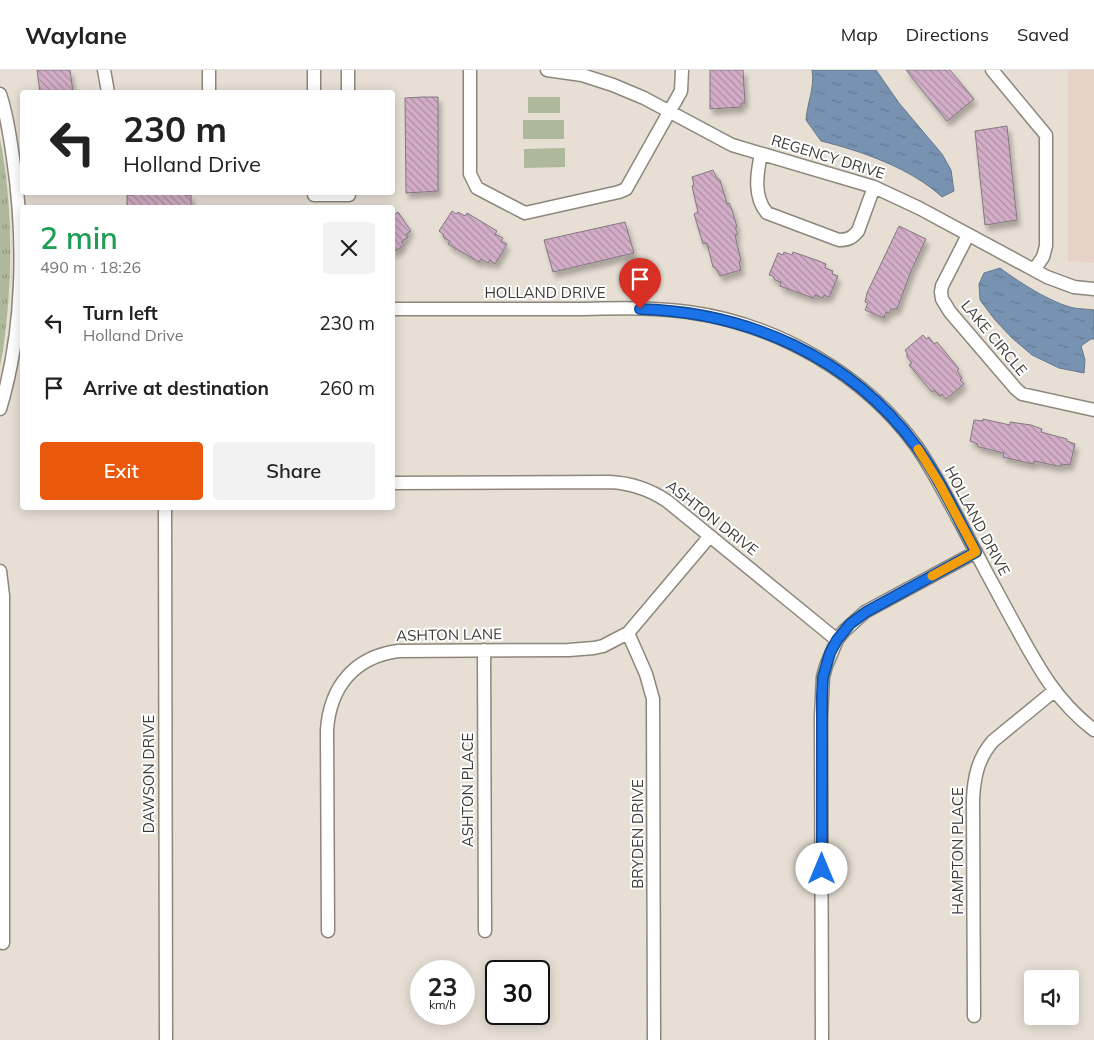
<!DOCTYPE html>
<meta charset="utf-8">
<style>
body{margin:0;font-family:Mulish,sans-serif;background:#f2f2f2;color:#222;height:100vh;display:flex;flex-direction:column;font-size:19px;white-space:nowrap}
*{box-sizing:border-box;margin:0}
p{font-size:16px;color:#767676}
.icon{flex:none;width:28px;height:28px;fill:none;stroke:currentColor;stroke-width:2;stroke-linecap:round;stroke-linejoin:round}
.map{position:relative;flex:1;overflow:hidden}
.panel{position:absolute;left:20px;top:135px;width:375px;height:305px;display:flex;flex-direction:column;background:#fff;border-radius:5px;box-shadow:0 2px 12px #0003}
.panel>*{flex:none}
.banner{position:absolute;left:20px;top:20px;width:375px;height:105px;border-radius:5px;box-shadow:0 2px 12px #0003;background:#fff;color:#222;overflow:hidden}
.buttons{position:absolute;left:1024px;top:900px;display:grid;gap:10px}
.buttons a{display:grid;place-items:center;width:55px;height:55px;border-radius:5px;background:#fff;box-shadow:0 2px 12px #0003;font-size:25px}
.speed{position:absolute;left:410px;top:890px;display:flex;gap:10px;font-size:25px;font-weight:700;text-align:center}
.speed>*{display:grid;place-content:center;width:65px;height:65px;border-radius:50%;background:#fff;box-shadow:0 2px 12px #0003;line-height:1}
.speed small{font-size:12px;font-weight:400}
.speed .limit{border:2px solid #111;border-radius:8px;background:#fff;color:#111}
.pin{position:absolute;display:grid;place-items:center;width:42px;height:42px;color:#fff;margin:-51px -21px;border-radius:50% 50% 50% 0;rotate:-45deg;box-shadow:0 0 5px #0007}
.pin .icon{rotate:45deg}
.me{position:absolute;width:55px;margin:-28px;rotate:0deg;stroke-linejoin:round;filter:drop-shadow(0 0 4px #0008)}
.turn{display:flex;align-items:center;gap:18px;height:105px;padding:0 20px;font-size:22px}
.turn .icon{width:65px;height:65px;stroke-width:2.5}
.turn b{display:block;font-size:35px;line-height:42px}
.round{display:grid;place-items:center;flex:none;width:52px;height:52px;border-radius:5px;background:#f2f2f2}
.summary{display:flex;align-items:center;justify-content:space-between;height:85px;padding:0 20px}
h1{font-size:30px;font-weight:600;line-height:38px;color:#1e9e55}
.cta{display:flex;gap:10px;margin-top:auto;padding:10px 20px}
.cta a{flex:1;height:58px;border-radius:5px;background:#ea580c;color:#fff;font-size:20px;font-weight:600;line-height:58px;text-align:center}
.cta a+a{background:#f2f2f2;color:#222}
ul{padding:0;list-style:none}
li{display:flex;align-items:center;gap:15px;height:65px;padding:0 20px}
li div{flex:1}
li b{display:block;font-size:19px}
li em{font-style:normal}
header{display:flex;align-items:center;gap:30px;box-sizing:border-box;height:70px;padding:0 25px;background:#fff;border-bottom:1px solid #e0e0e0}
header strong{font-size:24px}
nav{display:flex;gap:28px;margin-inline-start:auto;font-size:18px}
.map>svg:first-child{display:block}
</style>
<header>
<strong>Waylane</strong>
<nav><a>Map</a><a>Directions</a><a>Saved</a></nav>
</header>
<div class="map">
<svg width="1094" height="970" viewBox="0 0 1094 970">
<defs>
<pattern id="grass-tufts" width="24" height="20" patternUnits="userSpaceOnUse" patternTransform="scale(1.25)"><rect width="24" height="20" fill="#aeb99c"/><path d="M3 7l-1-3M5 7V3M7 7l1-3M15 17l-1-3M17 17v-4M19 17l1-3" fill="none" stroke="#8f9780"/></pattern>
<pattern id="water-ripples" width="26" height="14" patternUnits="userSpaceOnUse" patternTransform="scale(1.25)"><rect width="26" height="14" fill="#7893b2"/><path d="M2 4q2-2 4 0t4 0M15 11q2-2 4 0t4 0" fill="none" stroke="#647992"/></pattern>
<pattern id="building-back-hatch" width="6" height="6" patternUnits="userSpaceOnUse" patternTransform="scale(1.25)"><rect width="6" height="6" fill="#d2adc7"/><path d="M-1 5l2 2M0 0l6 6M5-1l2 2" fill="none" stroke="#ac8ea2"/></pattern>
<filter id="shadow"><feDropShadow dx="3" dy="5.5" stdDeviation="2.5" flood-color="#0004"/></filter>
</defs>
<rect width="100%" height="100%" fill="#e7dfd4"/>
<path fill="#e8d1c6" d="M1068,0H1094V193L1068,191Z"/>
<path fill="url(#grass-tufts)" d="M0,69C14,136 13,229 0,297Z"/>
<path fill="#aeb99c" d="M528,27H560V43H528Z
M523,50H564V69H523Z
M565,78V97L524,98V79Z"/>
<path fill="url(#water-ripples)" stroke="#66788d" d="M812,0H876L899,33L942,84L951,100L954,121L942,127C912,99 862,81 821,71L806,50C807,33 815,18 812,0Z
M1000,198C1019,212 1051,233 1074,238C1080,239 1088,239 1094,240V269H1091L1081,276L1085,290L1084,303L1059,298L1032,285L1012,268L995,250L980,230L979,214L984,203Z"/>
<path fill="url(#building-back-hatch)" stroke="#837880" filter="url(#shadow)" d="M37,0H70L73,22H40Z
M710,0H743L745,33H741V37L710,39Z
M906,0H950L974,29L947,51Z
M423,27H438V121L406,123L405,28Z
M1007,56L1017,150L985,155L975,61Z
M713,100L717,108L720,110L727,134L729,133L732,140L737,157L735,158L738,164L735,165L741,191L739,192L741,200L720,206L716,198L713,197L707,173L703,174L694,144L698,142L692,116L694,115L692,107Z
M133,122H185V125H191V138H127V125H133Z
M452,141L456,144L458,142L465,146L467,143L497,161L495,164L503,168L501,171L507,174L495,194L490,190L488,193L481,189L479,192L448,174L450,171L444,168L443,164L439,161Z
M398,142L411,161L406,164L408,167L401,172L404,175L392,183V146Z
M625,152L634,183L553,202L544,170Z
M899,156L926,169L911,201L897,239H891L889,243L886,242L884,248L865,240L868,233L865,232L867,223Z
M784,182L792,185L793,182L819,191L826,194L825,198L833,201L832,204L838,206L829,227L824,225L823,228L815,225L813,228L780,216L781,212L775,210L773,206L769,205L778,183L783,185Z
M923,265L926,269L929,267L934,274L937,272L959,299L957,301L962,308L960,310L964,314L946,329L942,324L940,326L934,320L932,322L909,295L912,293L907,287V283L905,280Z
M983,349L1010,355V352L1031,355L1042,359L1041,362L1067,369V371L1075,374L1070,395L1061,394V396H1058L1034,391L1033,394L1003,387L1004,383L979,377L977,376L978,374L970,371L974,350L983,351Z"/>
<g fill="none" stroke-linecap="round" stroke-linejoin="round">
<defs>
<path id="minor" d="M104,0L108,22
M209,0V22
M314,0V22
M348,0V22
M470,0V104L477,118L525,143L619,122L626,119L681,21L682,0
M547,0L582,5L613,15L644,28L732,75L874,117L919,138L1047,207L1074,217L1094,219
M992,0L1046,65V176L1043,187L1034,200
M0,24C7,45 10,66 13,88C25,168 24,260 0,339
M761,84C757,103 753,127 767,143L839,170C848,170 852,168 858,161L874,117
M314,122V125H349V122
M968,165L942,216L941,222L942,229L950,242L1016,319L1022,324L1094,340
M392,239C449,239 505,239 561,239C603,239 646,236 688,242C777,254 864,304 917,377C933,400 946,426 960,452C976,483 992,513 1009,544C1034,589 1052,628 1094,660
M392,413L610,412C630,413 649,419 667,431L837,570
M165,438L166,970
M0,501L3,526V873
M628,563L646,604L653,629L654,970
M484,580L485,861
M328,861L327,660C330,617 354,587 398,581L569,580L594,578L603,576L628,563L710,466
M974,946L973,730C974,707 978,688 993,671L1054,621
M822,970L821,647L823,607L826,596L837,570L844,561L865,542L976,482"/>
</defs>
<use href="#minor" stroke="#8d867b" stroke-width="15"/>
<use href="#minor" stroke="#fff" stroke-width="12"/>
</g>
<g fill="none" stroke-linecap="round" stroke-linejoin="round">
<defs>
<path id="route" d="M640,239C748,242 850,287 916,376C940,409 957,447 976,482L866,542L850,554L837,570L830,583L823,607L822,626V799"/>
</defs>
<use href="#route" stroke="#114b97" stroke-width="12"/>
<use href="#route" stroke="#1a73e8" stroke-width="9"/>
<path stroke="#f59e0b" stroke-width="9" d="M918,379L939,413L976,482L932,506"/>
</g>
<g text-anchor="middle" stroke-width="4" stroke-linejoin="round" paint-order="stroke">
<g font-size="15" fill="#3d3a36" stroke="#fff">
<text transform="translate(828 87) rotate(17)" y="5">REGENCY DRIVE</text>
<text x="545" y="228">HOLLAND DRIVE</text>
<text transform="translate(994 268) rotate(50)" y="5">LAKE CIRCLE</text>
<text transform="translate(712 448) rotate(38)" y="5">ASHTON DRIVE</text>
<text transform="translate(977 451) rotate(62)" y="5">HOLLAND DRIVE</text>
<text transform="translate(449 565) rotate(-1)" y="5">ASHTON LANE</text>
<text transform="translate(149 704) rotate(-90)" y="5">DAWSON DRIVE</text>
<text transform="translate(468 720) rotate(-90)" y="5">ASHTON PLACE</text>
<text transform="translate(638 764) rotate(-90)" y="5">BRYDEN DRIVE</text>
<text transform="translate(958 781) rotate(-90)" y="5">HAMPTON PLACE</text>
</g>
</g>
</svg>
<div class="buttons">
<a><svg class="icon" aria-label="sound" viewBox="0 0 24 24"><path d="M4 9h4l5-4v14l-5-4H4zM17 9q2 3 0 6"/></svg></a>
</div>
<div class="speed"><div>23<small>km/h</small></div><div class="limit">30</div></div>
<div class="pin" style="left:640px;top:239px;background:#d93025"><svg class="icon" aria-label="arrive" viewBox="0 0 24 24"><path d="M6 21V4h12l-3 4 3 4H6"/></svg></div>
<svg class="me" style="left:822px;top:799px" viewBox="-20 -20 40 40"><circle r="19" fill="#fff"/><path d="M0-13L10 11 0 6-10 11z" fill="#1a73e8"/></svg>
<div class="banner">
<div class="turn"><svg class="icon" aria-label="left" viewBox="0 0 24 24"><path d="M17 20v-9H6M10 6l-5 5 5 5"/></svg><div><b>230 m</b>Holland Drive</div></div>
</div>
<section class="panel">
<div class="summary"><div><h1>2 min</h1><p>490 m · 18:26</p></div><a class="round"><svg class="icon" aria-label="close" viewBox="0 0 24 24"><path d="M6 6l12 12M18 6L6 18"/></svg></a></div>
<ul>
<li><svg class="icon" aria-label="left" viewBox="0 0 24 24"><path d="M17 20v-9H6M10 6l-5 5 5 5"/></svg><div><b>Turn left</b><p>Holland Drive</p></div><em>230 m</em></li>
<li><svg class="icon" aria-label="arrive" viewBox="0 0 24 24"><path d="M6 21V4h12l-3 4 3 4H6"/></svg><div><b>Arrive at destination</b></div><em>260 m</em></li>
</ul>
<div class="cta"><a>Exit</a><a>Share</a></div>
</section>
</div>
